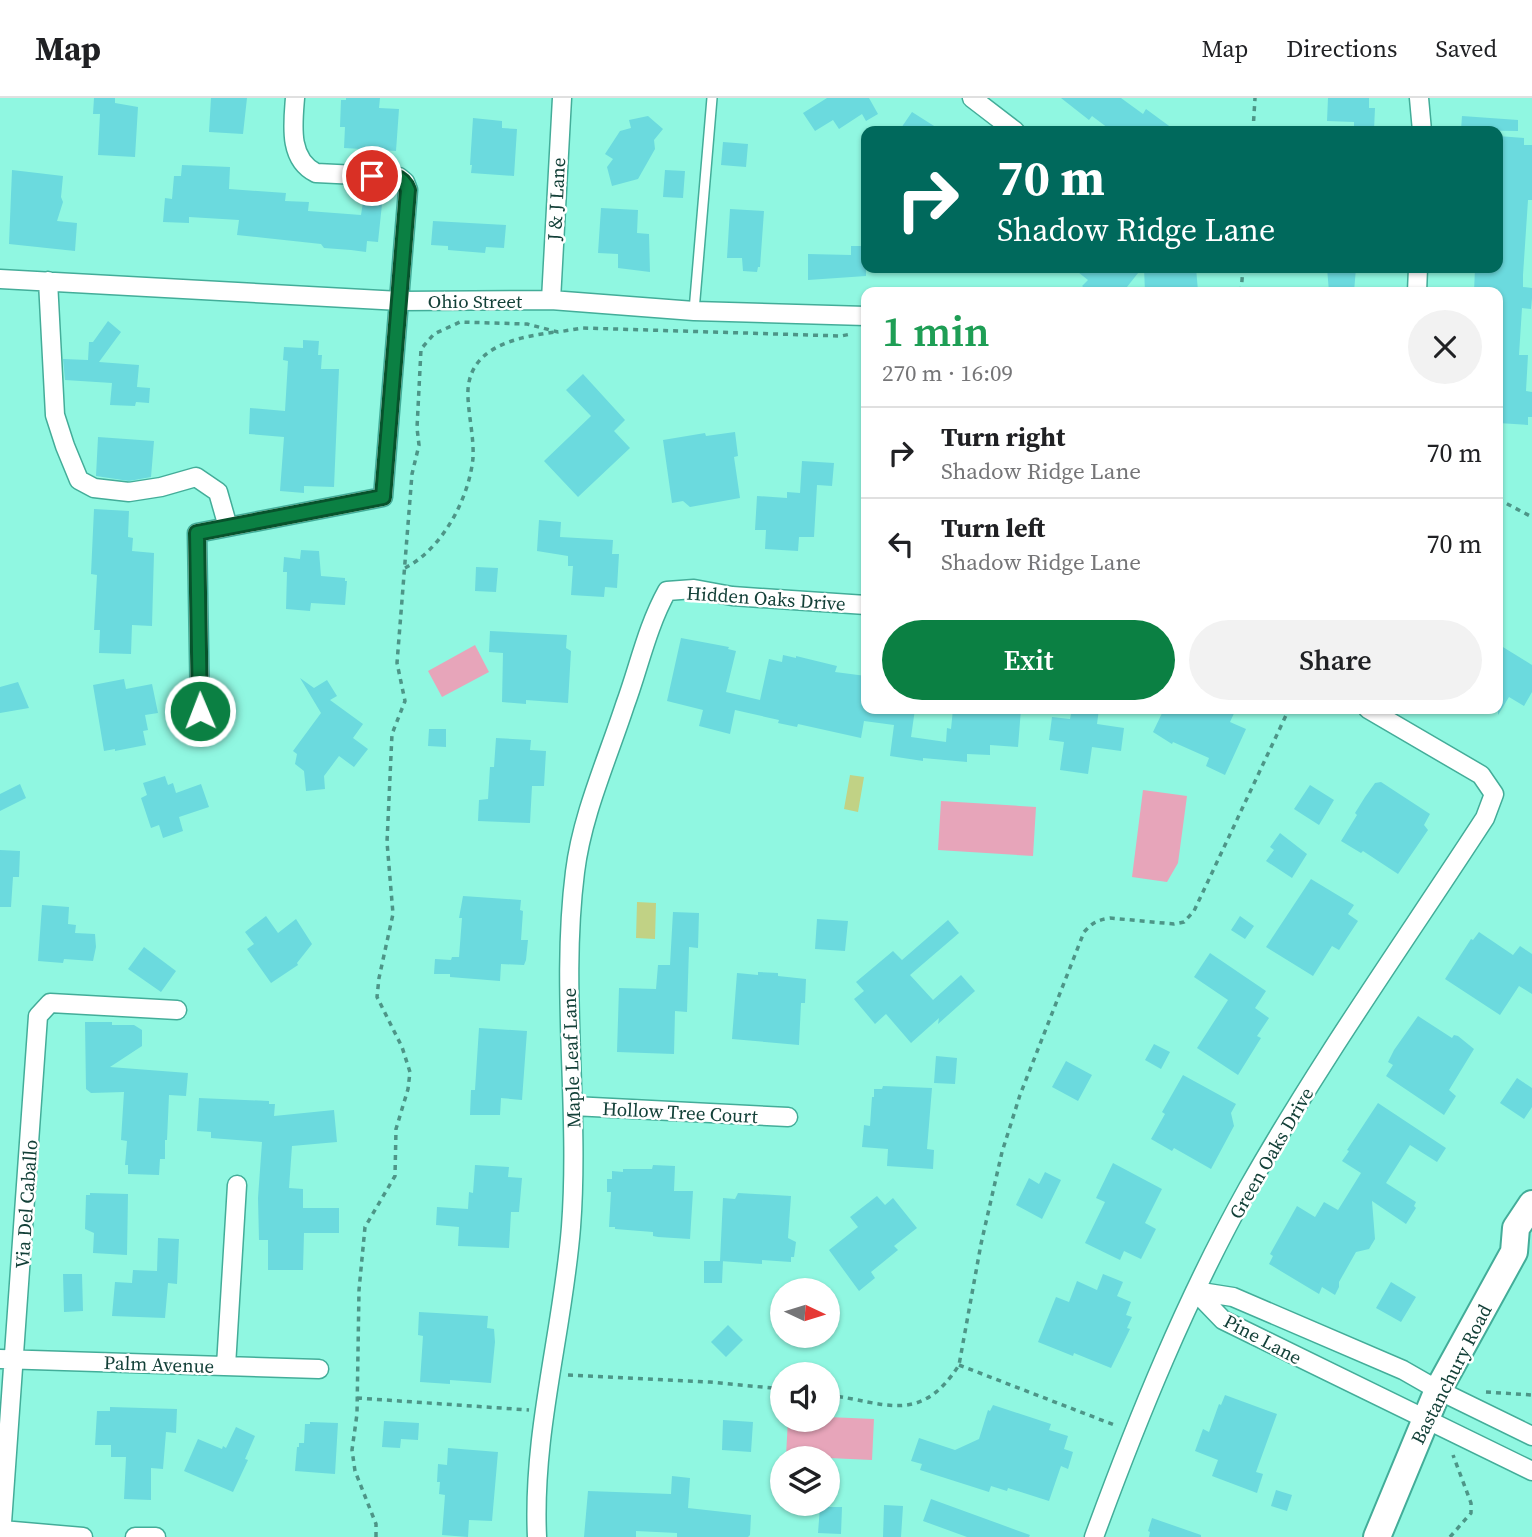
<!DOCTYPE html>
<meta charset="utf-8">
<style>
body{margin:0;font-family:"Source Serif 4",serif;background:#f2f2f2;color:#202124;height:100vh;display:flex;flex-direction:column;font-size:26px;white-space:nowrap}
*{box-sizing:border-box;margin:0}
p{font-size:23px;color:#757577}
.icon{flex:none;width:38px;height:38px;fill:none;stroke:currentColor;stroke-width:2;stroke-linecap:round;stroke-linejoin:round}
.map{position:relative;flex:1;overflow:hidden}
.sheet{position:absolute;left:861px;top:189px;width:642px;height:427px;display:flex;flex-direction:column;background:#fff;border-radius:14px;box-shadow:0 2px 5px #0004}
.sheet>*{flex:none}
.top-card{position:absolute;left:861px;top:28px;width:642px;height:147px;border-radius:14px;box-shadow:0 2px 5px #0004;background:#00695c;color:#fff;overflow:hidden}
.needle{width:46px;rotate:94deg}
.tools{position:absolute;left:770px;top:1180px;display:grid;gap:14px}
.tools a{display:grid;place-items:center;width:70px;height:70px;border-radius:50%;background:#fff;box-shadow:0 2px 5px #0004;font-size:35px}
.pin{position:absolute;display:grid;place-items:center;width:60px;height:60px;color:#fff;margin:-30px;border:4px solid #fff;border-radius:50%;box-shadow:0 2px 7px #0007}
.me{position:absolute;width:77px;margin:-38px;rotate:359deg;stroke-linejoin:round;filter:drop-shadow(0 0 5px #0008)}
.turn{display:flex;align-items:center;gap:24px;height:147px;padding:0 21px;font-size:32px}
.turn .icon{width:91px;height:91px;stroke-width:2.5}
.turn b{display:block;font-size:49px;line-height:60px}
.round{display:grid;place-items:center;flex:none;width:74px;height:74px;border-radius:37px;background:#f2f2f2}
.headline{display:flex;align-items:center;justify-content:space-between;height:119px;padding:0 21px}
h1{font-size:42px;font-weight:600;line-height:52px;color:#1e9e55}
.action{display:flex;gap:14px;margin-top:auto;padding:14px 21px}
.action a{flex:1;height:80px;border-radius:42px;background:#0b8043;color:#fff;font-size:28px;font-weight:600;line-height:80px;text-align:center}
.action a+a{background:#f2f2f2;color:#202124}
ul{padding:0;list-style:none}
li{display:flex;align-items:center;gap:21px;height:91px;padding:0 21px;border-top:2px solid #e0e0e0}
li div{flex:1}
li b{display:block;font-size:26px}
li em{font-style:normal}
header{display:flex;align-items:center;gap:42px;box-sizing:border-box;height:98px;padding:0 35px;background:#fff;border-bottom:2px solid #e0e0e0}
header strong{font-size:33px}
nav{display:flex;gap:38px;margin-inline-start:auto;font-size:24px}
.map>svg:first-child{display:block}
</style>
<header>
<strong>Map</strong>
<nav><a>Map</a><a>Directions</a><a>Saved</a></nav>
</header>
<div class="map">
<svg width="1532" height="1439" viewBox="0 0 1532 1439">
<rect width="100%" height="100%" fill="#90f7e1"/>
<path fill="#e7a5ba" d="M475,547L489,574L442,599L428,573Z
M1143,692L1187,698L1178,765L1167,784L1132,779Z
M941,703L1036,709L1033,758L938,752Z
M828,1319L874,1321L872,1362L786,1358L788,1321H828Z"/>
<path fill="#c1d285" d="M850,677L864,679L858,714L844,711Z
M637,804L656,805L655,841L636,840Z"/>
<path fill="#6bdade" d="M94,0H115V5L138,9L135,59L98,57L100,16H93Z
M211,0H247L243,36L209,34Z
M346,0H380L379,10L399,11L396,53L344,50L345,29H340L341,2H346Z
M827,0H869L878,16L866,23L862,16L839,31L833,22L815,33L803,15Z
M1061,0H1121L1143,16L1146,11L1176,33H1112L1092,18L1089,22Z
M1328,0H1369V10H1375L1374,32L1354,31V24L1327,23Z
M912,14L942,33H899Z
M648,18L663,31L654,42L655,51L638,81L612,88L607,69L613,61L605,56L620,33L631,30L629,22Z
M1462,18L1518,22V33L1461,32Z
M473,20L502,23V30L517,31L514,78L471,75L472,67H470Z
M1498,38L1524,40V47H1532V102H1528L1523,177V189L1532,190V200L1531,211L1522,210L1519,257H1528L1526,293L1532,294V319H1528V327L1498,325V194H1474L1475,170H1498Z
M723,44L748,46L746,69L721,67Z
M182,67L230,69L229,91L286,95L285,103L309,104L308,113L361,117L363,104L382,106L378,144L367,143L366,154L351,152L324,150L321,146L237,137L239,122L189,119V125L163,124L165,100L172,101L174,78H181Z
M12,72L63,78L61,99L63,104L57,123L77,125L75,153L9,146Z
M665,72L685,73L683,100L663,99Z
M601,110L638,112L637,135L649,136L650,174L618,170V156L598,155Z
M730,111L764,113L760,169H758L757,174L743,173L742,160H727Z
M433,123L506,127L504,150L486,149L485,155L448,152V148L431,147Z
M851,148H866V178L808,182V156L851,157Z
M1073,170H1142L1123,194H1090L1082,188L1088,182Z
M1144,170H1196L1198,193L1145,194Z
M1327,170H1356L1354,194H1329Z
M108,223L121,234L99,264L139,267L137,289L150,290L149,305L136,304L135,308L110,307L112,285L65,282L63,261L88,262L89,244H93Z
M303,242L319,243L318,257H322L321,271H339L334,389L304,388V395L280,393L284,339L249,336L250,310L285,313L288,263L283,262L284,249L303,250Z
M583,276L625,322L614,333L630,350L578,399L544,363L591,318L566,292Z
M735,334L738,358L734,359L740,400L690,409L683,403L672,405L663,342L705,335L706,338Z
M98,339L154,343L151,379L129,383L96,378Z
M802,363L834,365L832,388L817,387L814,439H799L798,453L765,451L766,432H755L757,398L787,400V394L800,395Z
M94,411L129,413L128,439L133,440L132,453L154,455L152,528L132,527L131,556L99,555L100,532H94L97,477L91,476Z
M539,422L561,424L560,439L613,442L612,456H619L617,490L605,489L604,499L571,497L573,468H568V458L537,453Z
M301,452L319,453L321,478L345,480V483H347L345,507L311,505L310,513L286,511L287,474H283L284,459L300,461Z
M476,469L498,470L496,494L475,493Z
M490,533L567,537L566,550L571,553L568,605L526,602V606L502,604L503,555L489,554Z
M681,540L729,549L728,551L736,553L726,594L760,602L769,561L782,564L783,557L796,560V558L837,568L835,574L866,578V611H915L911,639L946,644L947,630L951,631L953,611H1021L1018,649L990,647V657L967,656V664L923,660V663L890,658L894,627L864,623L861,640L798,626L797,629L778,625L779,622L735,612L730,636L699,628L703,612L667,603Z
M1498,546L1532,567V594L1524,608L1509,599L1498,617Z
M300,580L314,590L327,582L337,598L330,602L363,626L353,640L368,651L354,669L339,658L324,678L325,691L306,693L304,673L295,666L297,656L293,653L321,615Z
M124,581L126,591L152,586L158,615L145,617L148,632L143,633L146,647L115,653V651L104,653L93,587Z
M18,584L29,610L0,615V589Z
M1072,611H1099L1097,626L1124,630L1121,653L1092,649L1088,676L1060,672L1064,644L1049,642L1052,619L1070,621Z
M1164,611H1236L1230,624L1246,631L1225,677L1206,668L1209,660L1173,644L1172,646L1153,634Z
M429,631H446V649L428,648Z
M496,640L531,642L530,652L546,653L544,688H532L530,725L478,723L479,702L488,701L490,669H494Z
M165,678L168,687L173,685L176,695L201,686L209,709L179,719L183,733L163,740L159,727L151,730L141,700L147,697L143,685Z
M1381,684L1430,716L1424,727L1428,732L1398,776L1363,753L1361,755L1341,743L1357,717L1355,715L1365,699L1375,685Z
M20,686L26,700L0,713V696Z
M1310,687L1334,702L1319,727L1294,711Z
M1280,735L1307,756L1292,780L1266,763L1274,752L1270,749Z
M0,752L20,753L19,779H13L11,809H0Z
M1311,781L1354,807L1348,816L1358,823L1339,852L1332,848L1313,878L1266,849Z
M463,798L521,802L520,812L523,813L521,842H528L526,862L524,867L501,866L500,883L450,879V876H434L435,861L451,862L452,859H459L462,820H459Z
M42,807L69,809L68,826L76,827L75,835L95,836L96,849L93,863L64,861L63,865L38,863Z
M673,814L699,815L698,850L689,849L687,914L675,913L674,956L617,954L619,890L656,891L658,867H670Z
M266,818L278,835L296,821L312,846L297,865L298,867L271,885L247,851L254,846L245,834Z
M1240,818L1254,828L1245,841L1231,832Z
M817,821L848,823L845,853L815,851Z
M948,822L959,835L910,877L933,902L961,877L975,893L938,926L939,920L911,945L886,916L875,926L854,901L864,893L856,884L893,853L902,862Z
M1479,834L1513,857L1520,848L1532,856V896L1519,888L1500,917L1445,881L1471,841L1473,842Z
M144,849L176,873L161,894L128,871Z
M1210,855L1266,893L1255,910L1269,920L1257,938L1261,940L1238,977L1197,950L1228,902L1194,879Z
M758,874L778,875V878L806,881L805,905H801L799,947L732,941L737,875L758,877Z
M1418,918L1452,940L1454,937L1458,938L1474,951L1449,992L1456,998L1444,1017L1386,978L1393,967L1388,964L1394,952Z
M85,924H112V927H134L142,932V948L110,969L188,975L186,998L169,997L167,1042H165V1061H160L159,1077L128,1076V1067H125L127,1043L121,1042L124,994L91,995L86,991Z
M479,930L527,933L522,1002L501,1000L500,1017H470L471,992H475Z
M1154,946L1170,954L1161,971L1145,962Z
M936,958L957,960L955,986L934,985Z
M1066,963L1092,977L1078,1003L1052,989Z
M1183,977L1236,1006L1231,1015L1234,1028L1211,1071L1174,1050L1172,1053L1151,1041L1165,1016L1162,1014Z
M1517,980L1532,990V1009L1524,1021L1500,1005Z
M883,988L932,990L927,1051L934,1052L933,1071L887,1068L888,1051L862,1049L864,1027L870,1028L872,999H874V991H882Z
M199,1000L269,1003V1006H275L274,1018L334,1012L337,1044L292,1048L289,1090L303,1091V1110H339V1135H304L303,1172H268V1142H259L258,1100L262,1044L211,1040V1034L197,1033Z
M1378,1005L1446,1050L1437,1064L1410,1047L1386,1085L1416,1104L1414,1108L1416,1110L1406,1126L1372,1103L1375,1141L1369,1151L1356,1154L1339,1184V1189L1335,1197L1322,1189L1319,1196L1269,1166L1273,1158L1270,1156L1297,1108L1315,1119L1324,1104L1338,1112L1361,1075L1342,1063L1349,1053L1347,1052Z
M1113,1065L1162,1091L1145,1125L1156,1131L1141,1161L1124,1153L1120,1162L1085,1145L1105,1104L1096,1100Z
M475,1067L509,1069L508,1079L522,1080L519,1114H511L509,1150L458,1148L459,1129L436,1127L437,1109L468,1111L469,1094L473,1095Z
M653,1067L675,1068L674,1093H693L690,1141L658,1139L653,1138V1134L615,1131V1129H609L611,1094H607V1081H612V1073L623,1074V1071H652Z
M1045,1074L1061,1082L1042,1121L1016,1107L1029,1080L1039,1086Z
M90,1095L128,1096L127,1157L93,1155L94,1135L85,1131L86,1097H90Z
M738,1095L791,1098L788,1140L796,1144L794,1159H791V1164L762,1162V1166L720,1163L723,1100L735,1101Z
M877,1098L885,1107L893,1100L917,1130L894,1148L898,1152L871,1174L875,1180L859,1193L829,1152L858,1129L850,1119Z
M158,1140L179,1141L177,1186L168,1185L165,1220L112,1218L115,1184L132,1185L133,1172L157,1173Z
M704,1163H723L722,1185H704Z
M63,1176H82L83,1213L64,1214Z
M1103,1176L1123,1184L1117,1198L1131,1204L1126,1217L1132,1219L1127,1230L1130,1231L1111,1270L1074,1255L1073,1258L1038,1244L1056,1199L1069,1204L1077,1183L1097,1192Z
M1391,1184L1416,1199L1401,1224L1376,1210Z
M419,1214L488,1218L487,1230L494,1231L495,1244L491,1285L450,1282V1286L420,1284L423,1238L418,1237Z
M728,1227L743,1242L726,1259L711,1244Z
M1225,1297L1277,1316L1256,1374L1263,1376L1257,1395L1212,1378L1218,1362L1195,1353L1203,1331L1209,1334L1219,1306L1221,1307Z
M993,1307L1051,1326L1049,1332L1068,1338L1064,1351L1073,1354L1068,1371L1061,1368L1049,1403L1008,1390L1007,1393L991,1388L989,1394L920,1372L922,1366L911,1363L919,1340L955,1352L979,1341L988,1312L990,1313Z
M110,1309L177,1311L176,1335L166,1334L163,1371L151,1370V1402L124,1401L126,1359H111V1347H95L97,1313H110Z
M723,1322L753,1324L751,1354L722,1352Z
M384,1323L419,1325L418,1342L401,1341L400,1350L382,1349Z
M310,1324L338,1325L335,1376L295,1373L297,1349H299V1345H304L305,1326H310Z
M236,1329L255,1338L245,1361L248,1362L233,1394L184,1373L198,1341L222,1351L223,1348L226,1350Z
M448,1350L498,1354L492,1423L469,1422L468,1439L442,1437L445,1397L439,1396L440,1384H437L438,1366L447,1367Z
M672,1378L690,1380L688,1410L751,1417L750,1437L748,1439H677V1435L636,1433V1439H584L588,1393L671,1396Z
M1276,1392L1292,1397L1287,1413L1271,1408Z
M931,1401L1030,1437L1029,1439H967L923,1423Z
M884,1407L903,1408L901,1439H883Z
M820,1409H842L841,1436L818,1435Z
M1152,1420L1201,1437V1439H1149L1150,1434L1148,1433Z"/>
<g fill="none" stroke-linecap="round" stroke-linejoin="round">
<defs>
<path id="service" d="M694,213L712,0"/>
<path id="minor" d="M972,0L1015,33
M1419,0L1422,33
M0,181L400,203L551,202L694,213L866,218
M48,183L55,317L65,348L79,382L94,390L129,394L161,389L196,379L218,394L228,429
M1417,194L1418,170
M551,202L562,0
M200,613L197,435L383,399L408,92L405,84L399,79L316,75C288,61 293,26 295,0
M573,1008L788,1019
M1195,1193L1223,1222L1532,1373
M1195,1193L1233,1199L1403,1272L1438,1292L1532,1338
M0,1261L319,1271
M226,1268L237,1087
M2,1432L83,1439
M1,1439L38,918L50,905L177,912
M135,1439H156
M537,1439C532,1334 563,1233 571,1129C580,1011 560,892 575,774C582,717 607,662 625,607C639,569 647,529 667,493L694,491L732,498L866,507
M1094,1439C1138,1319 1186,1201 1248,1090C1320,963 1405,843 1485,720L1494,696L1481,677L1368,611"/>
<path id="secondary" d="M1377,1439L1438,1292L1514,1154L1516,1130L1532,1106"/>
</defs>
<use href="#service" stroke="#43ad99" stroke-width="12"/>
<use href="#minor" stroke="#43ad99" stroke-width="21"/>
<use href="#secondary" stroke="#43ad99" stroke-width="30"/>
<path stroke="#4d9587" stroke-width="3.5" stroke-dasharray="5 5" stroke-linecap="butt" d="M1253,33L1255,0
M1241,194L1243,170
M1498,401L1532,419
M405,470C442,451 469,401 473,360C474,340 469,320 468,300C465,249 516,239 556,234
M959,1267L1117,1328
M568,1277L710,1284L782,1291
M1486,1294L1532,1297
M828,1297C885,1304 920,1328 959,1267L981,1146L1002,1054L1020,997L1084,834C1092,825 1097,822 1110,820L1174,826L1184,824L1194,813L1289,611
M357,1300L529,1312
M376,1439V1426L355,1373L352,1352L357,1316L359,1192L365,1129L395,1078L396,1031L408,991L410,974L402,949L377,899L379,880L393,816L387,744L392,636L405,603L397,565L412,376L419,347L417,330L421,251L434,236L460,224L527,226L558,234L583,230L841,238L851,236
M1450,1439L1471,1415V1405L1453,1357"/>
<use href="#service" stroke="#fff" stroke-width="9"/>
<use href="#minor" stroke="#fff" stroke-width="18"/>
<use href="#secondary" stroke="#fff" stroke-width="26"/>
</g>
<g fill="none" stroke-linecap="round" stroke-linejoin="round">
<defs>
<path id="route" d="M200,613L197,435L383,399L408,92C402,75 388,78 372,78"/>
</defs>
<use href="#route" stroke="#07532c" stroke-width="18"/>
<use href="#route" stroke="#0b8043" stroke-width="12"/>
</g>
<g text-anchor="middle" stroke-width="5" stroke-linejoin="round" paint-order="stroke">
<g font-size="19" fill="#134038" stroke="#fff">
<text transform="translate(556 101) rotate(-87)" y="7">J &amp; J Lane</text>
<text x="475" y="210">Ohio Street</text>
<text transform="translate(766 500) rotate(4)" y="7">Hidden Oaks Drive</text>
<text transform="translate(571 960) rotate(-92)" y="7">Maple Leaf Lane</text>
<text transform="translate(680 1014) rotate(3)" y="7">Hollow Tree Court</text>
<text transform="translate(1271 1055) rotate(-60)" y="7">Green Oaks Drive</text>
<text transform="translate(26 1106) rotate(-86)" y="7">Via Del Caballo</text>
<text transform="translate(1263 1241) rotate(28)" y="7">Pine Lane</text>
<text transform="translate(159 1266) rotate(2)" y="7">Palm Avenue</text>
<text transform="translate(1451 1276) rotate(-63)" y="7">Bastanchury Road</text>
</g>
</g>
</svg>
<div class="tools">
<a><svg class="needle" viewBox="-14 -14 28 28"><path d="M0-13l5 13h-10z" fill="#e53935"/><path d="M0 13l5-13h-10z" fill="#757577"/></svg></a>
<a><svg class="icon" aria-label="sound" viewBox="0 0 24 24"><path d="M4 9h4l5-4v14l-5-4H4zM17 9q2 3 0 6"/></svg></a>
<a><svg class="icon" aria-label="layers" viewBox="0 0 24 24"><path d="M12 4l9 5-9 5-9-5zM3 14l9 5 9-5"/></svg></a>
</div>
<div class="pin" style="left:372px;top:78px;background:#d93025"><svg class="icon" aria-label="arrive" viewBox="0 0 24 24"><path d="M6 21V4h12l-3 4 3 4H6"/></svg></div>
<svg class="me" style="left:200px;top:613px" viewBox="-20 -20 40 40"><circle r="17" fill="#0b8043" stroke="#fff" stroke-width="3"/><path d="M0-11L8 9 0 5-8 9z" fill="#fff"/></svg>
<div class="top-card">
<div class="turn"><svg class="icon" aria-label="right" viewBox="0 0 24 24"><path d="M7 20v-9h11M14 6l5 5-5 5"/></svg><div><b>70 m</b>Shadow Ridge Lane</div></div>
</div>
<section class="sheet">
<div class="headline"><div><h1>1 min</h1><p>270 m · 16:09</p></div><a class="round"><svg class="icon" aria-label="close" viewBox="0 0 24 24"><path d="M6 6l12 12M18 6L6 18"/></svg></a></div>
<ul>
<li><svg class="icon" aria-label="right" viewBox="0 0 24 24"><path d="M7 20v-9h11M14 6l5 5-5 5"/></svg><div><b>Turn right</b><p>Shadow Ridge Lane</p></div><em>70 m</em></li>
<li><svg class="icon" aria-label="left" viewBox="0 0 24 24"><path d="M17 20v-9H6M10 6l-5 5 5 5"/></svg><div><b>Turn left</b><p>Shadow Ridge Lane</p></div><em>70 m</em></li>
</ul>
<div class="action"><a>Exit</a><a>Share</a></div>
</section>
</div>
